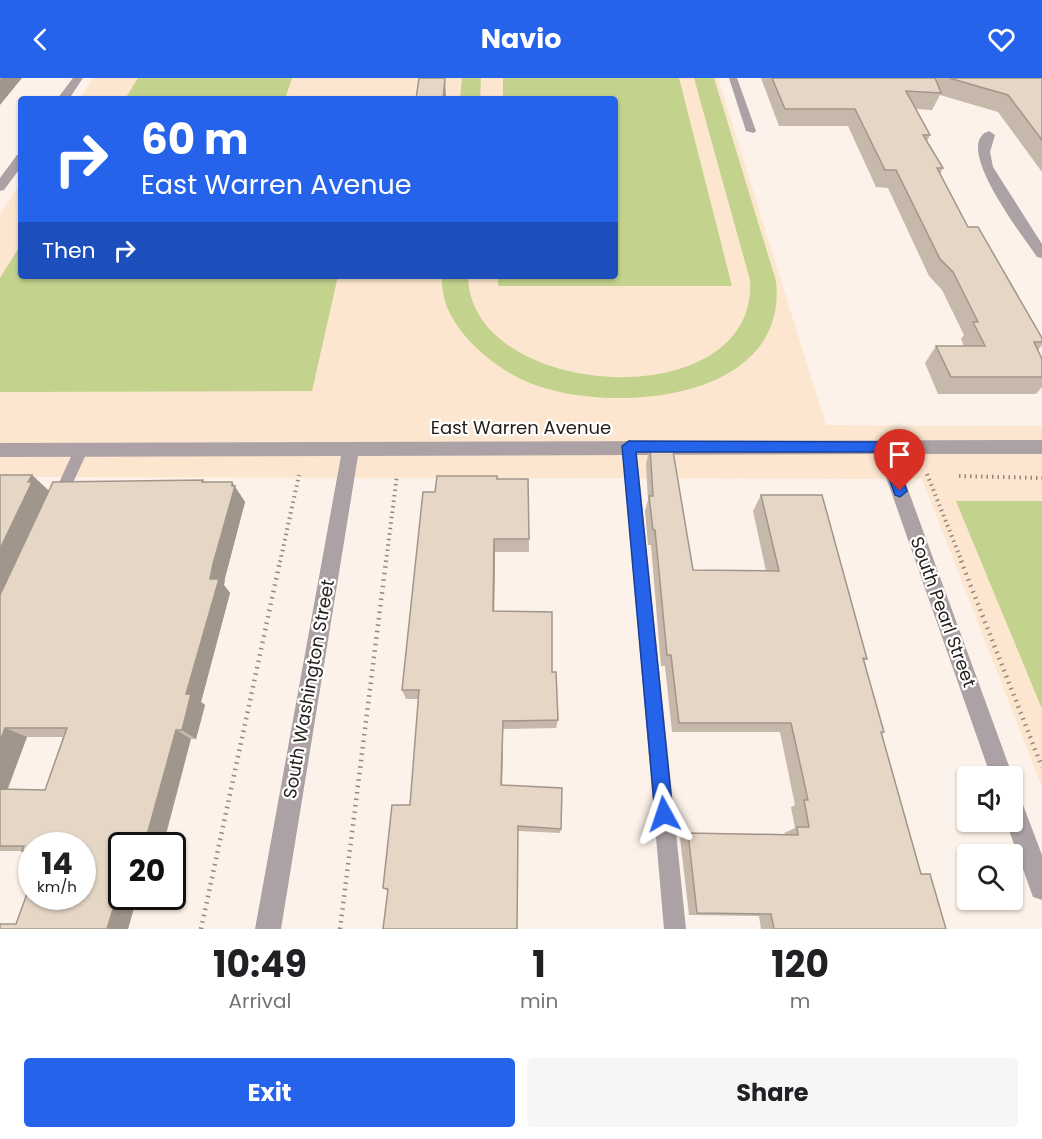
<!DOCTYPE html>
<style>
body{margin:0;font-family:Poppins,sans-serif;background:#f6f6f6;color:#202124;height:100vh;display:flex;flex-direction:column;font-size:22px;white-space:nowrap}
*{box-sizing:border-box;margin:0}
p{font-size:20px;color:#757577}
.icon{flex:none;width:33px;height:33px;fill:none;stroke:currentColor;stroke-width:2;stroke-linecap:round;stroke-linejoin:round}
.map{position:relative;height:851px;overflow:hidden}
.details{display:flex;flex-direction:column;background:#fff;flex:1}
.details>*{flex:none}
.top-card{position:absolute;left:18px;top:18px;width:600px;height:183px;border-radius:6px;box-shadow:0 2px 4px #0004;background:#2563eb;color:#fff;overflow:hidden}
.fabs{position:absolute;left:957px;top:688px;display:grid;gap:12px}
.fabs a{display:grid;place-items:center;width:66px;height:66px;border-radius:6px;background:#fff;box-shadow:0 2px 4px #0004;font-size:30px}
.speed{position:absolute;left:18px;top:754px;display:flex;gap:12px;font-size:30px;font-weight:700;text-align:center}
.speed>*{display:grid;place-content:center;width:78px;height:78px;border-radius:50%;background:#fff;box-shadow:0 2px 4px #0004;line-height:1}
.speed small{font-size:15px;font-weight:400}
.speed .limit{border:3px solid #111;border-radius:9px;background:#fff;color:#111}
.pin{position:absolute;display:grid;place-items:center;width:51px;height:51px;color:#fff;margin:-62px -26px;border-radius:50% 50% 50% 0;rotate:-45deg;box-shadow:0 0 6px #0007}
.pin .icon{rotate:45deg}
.me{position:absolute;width:66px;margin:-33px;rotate:355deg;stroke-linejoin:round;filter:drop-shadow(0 0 4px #0008)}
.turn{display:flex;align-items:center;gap:21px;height:126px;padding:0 24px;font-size:27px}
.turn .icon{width:78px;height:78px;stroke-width:2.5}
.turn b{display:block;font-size:42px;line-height:51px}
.then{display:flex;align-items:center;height:57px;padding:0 24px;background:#0003;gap:12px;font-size:22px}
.eta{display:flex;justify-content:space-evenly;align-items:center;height:102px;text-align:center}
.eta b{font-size:36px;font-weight:700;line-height:42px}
.action{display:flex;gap:12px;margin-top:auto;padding:12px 24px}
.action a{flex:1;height:69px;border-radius:6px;background:#2563eb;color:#fff;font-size:24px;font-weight:700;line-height:69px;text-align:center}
.action a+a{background:#f6f6f6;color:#202124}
header{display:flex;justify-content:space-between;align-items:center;height:78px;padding:0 24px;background:#2563eb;color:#fff;font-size:27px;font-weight:700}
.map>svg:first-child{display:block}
</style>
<header><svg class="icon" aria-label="back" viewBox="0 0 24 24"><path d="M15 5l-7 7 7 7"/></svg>Navio<svg class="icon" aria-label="heart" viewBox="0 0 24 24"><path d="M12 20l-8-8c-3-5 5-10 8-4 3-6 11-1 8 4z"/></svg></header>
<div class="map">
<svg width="1042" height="851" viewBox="0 0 1042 851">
<rect width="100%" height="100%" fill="#fdf2e9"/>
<path fill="#fce6cf" d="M93,0H718L826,347L1042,348V709L922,401L0,399V136L21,105V198H615V21H79Z"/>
<path fill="#c3d38d" d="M138,0H292L285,21H125Z
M462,0H481L480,21H460Z
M503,0H679L732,208H498V198H615V21H503Z
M694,0H714L776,203C789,321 619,336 538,308C512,299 485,281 467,260C451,241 441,223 442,198H468C470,324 759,340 750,202Z
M20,168L21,198H338L312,313L0,314V200Z
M956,423H1042V631Z"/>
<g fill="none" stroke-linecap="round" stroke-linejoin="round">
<path stroke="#918981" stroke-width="4" stroke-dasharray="1.5 4" stroke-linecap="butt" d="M927,396L962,484
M959,398L1042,400
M280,484L299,397
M386,484L397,397"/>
<path stroke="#918981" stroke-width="4.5" stroke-dasharray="1.5 5" stroke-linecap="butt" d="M961,483L1042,689
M201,851L280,483
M340,851L386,483"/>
<path fill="#aca1a4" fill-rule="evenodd" d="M729,0H737L756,53L754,55L746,53Z
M629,362L634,364L636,368L686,851H664L622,368L624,364Z
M81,366L86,368L88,372L66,420L64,424L59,426L54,424L52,420L74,372L76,368Z"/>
<path fill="#aca1a4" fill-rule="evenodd" d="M73,0H83L69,21H57Z
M989,53L995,57L990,74L993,89L1042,166V180L1037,179C1026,162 950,66 989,53Z
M21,76V89L4,112L0,113V100L17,77Z
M1042,362V376H895L1013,699L1012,701V699H991L878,376L358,378L281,851H255L341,378L0,379V365Z
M1012,716L1020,719L1042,777V822L1033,819L1006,744H1012Z"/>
</g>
<path fill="#c6b8aa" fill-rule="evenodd" d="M761,0H1042V94L998,34L940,17L932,32L916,31L930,57L927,63L943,90L940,96L968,149L1042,260V267L1038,272L1042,281V309L1036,316H938L925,285L936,268H964L961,261L964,257L942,212L929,198L888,110L876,109L848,48H779Z
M650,369L693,492L766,493L753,433L761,417L867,581L864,583L884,654L882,656L921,796L946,851H761L759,838L689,837L680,760L688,755L785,756L784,755L795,750L791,729L795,727L780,654H672L665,588H661L651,467H648L645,433L648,422L646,386Z
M0,397H32L49,413L203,402L205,404H232L245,424L225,500L224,507L230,515L201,624L205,627L196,661H191L122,768V819H137L128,851L16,846L82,768H32V775L22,773H0ZM27,659H63L45,712L8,711Z
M498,401H528L529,474H495L494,533L552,594L558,642L556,650L503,651L502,707L561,751L560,755L518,753L387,813L383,810L410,727L419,621H406L402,612Z"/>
<path fill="#a1968b" d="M1,0H22L0,27V1Z
M445,0L446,21H443Z
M32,397L49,413L0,528V471Z
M232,404L245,424L225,500L224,507L230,515L201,624L205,627L196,661L182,652L186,616L210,501Z
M494,461L495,474L494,544L493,533Z
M503,643V651L502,713L501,707Z
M5,650L27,659L5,717L0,716V663Z
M176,652L191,661L163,768H144Z
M122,801V819H137L128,851H107Z"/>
<path fill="#e6d6c6" stroke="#a1968b" stroke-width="1.5" d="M419,0H445L443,21H416Z
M772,0H935L941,15L906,13L930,57H923L943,90H937L968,149H978L1042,260V264H1034L1042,281V299H951L936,268H985L973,244H978L953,194L940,181L896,92H885L855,31H785Z
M949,0H1042V62L1008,17Z
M672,367L693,492L779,493L761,417H822L867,581L863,580L884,654H881L921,796H930L946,851H774L771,836L697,835L688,755L798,757L797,749H809L804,722H808L791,645H679L671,577H667L655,452H653L649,418H653L650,369Z
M0,397H32L28,404H32L0,471Z
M437,398H497V401H528L529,461H494L493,533L552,534V594H556L558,642L503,643L501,707L562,710L561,751L518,748L517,851H383L388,811L383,810L392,727H410L419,612H402L423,414H435Z
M203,402L202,404H232V408H235L213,486L210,501H219L186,616H191L182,652H176L144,768H122V801L107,851H0V846H16L32,802V819H82V768H32V773H22L24,768H0V711L45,712L67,650H5L0,663V517L53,404Z"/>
<path fill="#2563eb" stroke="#184099" stroke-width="1.5" d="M629,363L884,364L891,369L907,413L900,419L895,417L880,374H636L673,736L670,742L664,745L658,742L655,736L622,368Z"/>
<g text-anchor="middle" stroke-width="4.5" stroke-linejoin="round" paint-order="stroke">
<g font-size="18" fill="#26201a" stroke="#fff">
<text x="521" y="356">East Warren Avenue</text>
<text transform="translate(943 534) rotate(70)" y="6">South Pearl Street</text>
<text transform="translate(309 611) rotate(-80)" y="6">South Washington Street</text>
</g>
</g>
</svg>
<div class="fabs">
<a><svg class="icon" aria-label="sound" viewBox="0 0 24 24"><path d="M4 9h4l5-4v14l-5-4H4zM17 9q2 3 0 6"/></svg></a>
<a><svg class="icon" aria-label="search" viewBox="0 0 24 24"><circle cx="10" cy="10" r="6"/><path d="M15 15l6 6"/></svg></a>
</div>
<div class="speed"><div>14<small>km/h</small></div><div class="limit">20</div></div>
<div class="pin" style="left:900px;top:413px;background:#d93025"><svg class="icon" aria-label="arrive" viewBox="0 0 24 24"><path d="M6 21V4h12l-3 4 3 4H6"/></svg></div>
<svg class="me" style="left:664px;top:736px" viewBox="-20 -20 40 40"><path d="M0-17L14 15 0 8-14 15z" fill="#2563eb" stroke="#fff" stroke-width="4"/></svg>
<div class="top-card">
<div class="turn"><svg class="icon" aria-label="right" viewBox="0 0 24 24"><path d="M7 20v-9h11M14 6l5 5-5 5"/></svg><div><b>60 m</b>East Warren Avenue</div></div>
<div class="then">Then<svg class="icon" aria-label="right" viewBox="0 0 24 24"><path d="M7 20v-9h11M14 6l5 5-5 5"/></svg></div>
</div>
</div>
<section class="details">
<div class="eta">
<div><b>10:49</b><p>Arrival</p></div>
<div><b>1</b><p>min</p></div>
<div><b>120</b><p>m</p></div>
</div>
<div class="action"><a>Exit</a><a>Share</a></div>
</section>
